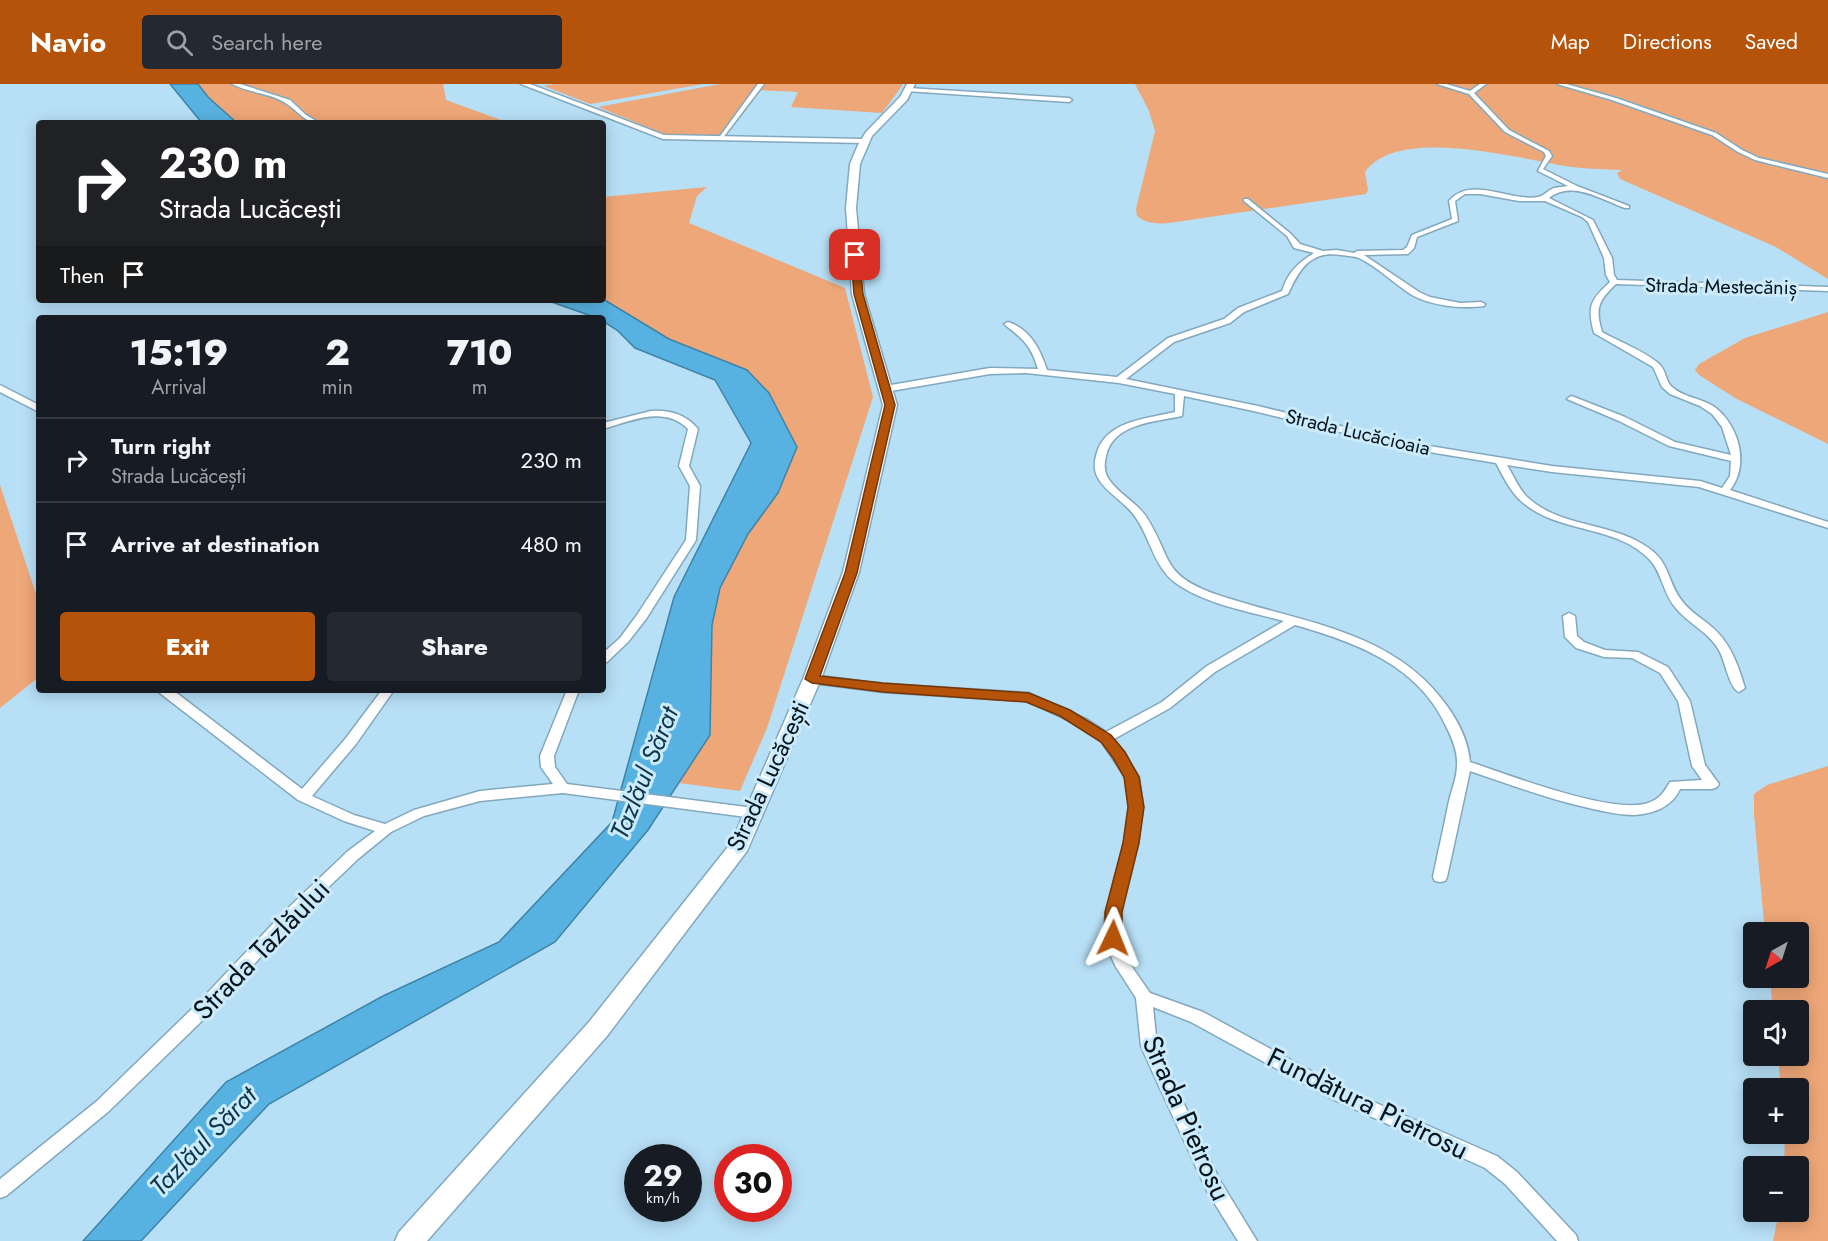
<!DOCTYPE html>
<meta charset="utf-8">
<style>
body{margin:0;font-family:Jost,sans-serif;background:#242831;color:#f1f3f6;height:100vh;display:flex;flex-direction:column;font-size:22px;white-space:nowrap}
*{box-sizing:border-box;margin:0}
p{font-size:20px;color:#9ea1a6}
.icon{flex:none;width:33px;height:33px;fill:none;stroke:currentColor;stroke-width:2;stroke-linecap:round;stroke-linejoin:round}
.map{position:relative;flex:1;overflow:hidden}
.panel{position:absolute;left:36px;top:231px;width:570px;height:378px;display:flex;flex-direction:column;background:#171b24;border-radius:6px;box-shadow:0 3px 15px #0003}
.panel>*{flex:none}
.hud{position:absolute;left:36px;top:36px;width:570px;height:183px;border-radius:6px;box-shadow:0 3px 15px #0003;background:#202124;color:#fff;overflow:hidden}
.needle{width:39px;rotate:219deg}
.buttons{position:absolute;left:1743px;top:838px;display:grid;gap:12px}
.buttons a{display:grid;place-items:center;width:66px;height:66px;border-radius:6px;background:#171b24;box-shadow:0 3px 15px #0003;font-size:30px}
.speed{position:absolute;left:624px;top:1060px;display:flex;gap:12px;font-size:30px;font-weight:700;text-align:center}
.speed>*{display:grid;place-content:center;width:78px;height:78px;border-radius:50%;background:#171b24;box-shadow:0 3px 15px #0003;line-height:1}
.speed small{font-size:15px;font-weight:400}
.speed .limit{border:9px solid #d22;background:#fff;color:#111}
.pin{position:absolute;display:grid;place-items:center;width:51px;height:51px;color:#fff;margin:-26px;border-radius:12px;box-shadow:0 3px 9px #0006}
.me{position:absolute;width:66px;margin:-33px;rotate:2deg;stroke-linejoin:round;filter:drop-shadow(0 0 4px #0008)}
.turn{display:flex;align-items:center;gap:21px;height:126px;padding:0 24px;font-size:27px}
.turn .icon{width:78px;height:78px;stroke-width:2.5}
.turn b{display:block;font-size:42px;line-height:51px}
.then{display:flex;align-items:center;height:57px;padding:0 24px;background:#0003;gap:12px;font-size:22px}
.eta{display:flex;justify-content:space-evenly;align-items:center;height:102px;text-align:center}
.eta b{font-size:36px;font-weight:800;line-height:42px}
.primary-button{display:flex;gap:12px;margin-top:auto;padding:12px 24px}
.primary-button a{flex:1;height:69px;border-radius:6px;background:#b45309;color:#fff;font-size:24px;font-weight:800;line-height:69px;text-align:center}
.primary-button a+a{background:#242831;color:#f1f3f6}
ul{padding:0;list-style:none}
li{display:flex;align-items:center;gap:18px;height:84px;padding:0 24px;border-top:2px solid #363941}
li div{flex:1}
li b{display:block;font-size:22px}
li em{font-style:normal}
header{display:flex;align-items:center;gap:36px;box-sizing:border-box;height:84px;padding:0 30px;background:#b45309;color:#fff}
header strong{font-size:28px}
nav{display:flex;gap:33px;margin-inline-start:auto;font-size:21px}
.search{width:420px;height:54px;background:#242831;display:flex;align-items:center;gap:15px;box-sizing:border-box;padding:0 21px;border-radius:6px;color:#9ea1a6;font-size:22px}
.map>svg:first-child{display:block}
</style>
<header>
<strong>Navio</strong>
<div class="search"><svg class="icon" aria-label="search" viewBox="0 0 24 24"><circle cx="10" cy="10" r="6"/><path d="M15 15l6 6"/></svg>Search here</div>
<nav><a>Map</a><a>Directions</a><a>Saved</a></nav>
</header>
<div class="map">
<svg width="1828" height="1157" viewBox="0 0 1828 1157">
<rect width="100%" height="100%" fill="#b7dff6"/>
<path fill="#eea778" d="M198,0H443L446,16L509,39H237L208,13Z
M555,0H703L590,20L544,2Z
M720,0H759L721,53L669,52L598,23Z
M761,0H902V2L882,29L791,23L798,8L757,6Z
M1135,0H1828V195L1776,163L1620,95L1617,89L1622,86C1605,85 1588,85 1572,83C1523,76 1398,40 1365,88L1368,106L1366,110L1183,137C1168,139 1150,143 1137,132L1136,125L1155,47L1149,27Z
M707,103L697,112L689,139L845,204L873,313L767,644L740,707L679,699L710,651L712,541L720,504L748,450L778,409L747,286L669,255L603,215V113Z
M1828,228V360L1735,314L1699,291L1695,286L1699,280L1745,254Z
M0,401L39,519V593L0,624Z
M1828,682V1157H1773L1779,1128H1798V1083H1784L1785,1050H1798V1005H1781L1778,972H1798V927H1773L1770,894H1798V849H1765L1754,730V710L1767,701Z"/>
<path fill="#58b2e1" stroke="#3f83a6" stroke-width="1.5" d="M170,0H198L208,13L237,39H202Z
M603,215L669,255L747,286L769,309L797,363L778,409L748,450L720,504L712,541L710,651L648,746L555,858L269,1020L141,1157H83L226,998L383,912L499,858L612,738L674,513L751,359L715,296L635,264L618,247L603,237V234H597L546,216Z"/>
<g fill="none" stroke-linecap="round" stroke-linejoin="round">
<defs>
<path id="minor" d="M232,0H240L290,16L306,31L320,39C305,39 299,28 287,20C272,9 249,9 232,0Z
M758,0H764L722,55H718Z
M1437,0H1446L1470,7L1480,0H1486L1474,9L1509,46L1549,67L1552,72L1543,85L1577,102L1629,122V124H1625C1600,115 1572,96 1549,114L1593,136L1612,174L1614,191L1617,196L1828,203V207L1616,200C1598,217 1595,224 1602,248C1620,258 1642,266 1658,279C1666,285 1665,296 1671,302C1682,313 1700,314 1713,322C1739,340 1750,381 1730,406L1828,438V444L1699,403L1552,388L1507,381C1513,391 1518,403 1526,412C1558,443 1608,438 1644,461C1671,477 1666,496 1682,517C1690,528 1703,535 1713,544C1731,560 1738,581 1745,604L1739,608C1730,605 1725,578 1720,568C1710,548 1688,540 1675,523C1663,509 1662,488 1649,475C1615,440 1557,450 1521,417C1510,407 1503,392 1496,379L1411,365L1258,328L1184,312L1182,332C1155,338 1113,339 1106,372C1104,380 1104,387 1108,394C1118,410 1137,418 1147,434C1173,476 1161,490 1215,510C1293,537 1385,544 1440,613C1455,631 1468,654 1470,678C1509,691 1612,731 1648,719C1660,715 1664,708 1670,698L1702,696L1692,682L1678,617L1660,589L1632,574L1604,573L1576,564L1565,553L1563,532L1569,529L1575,532L1577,552L1584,558L1605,566L1638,568L1668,583L1690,617L1705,681L1719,700L1717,703L1712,705H1680C1672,723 1653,730 1634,731C1621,731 1607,728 1593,725C1551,716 1511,701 1470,687L1447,793L1445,797L1440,798L1435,797L1433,793C1438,768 1444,742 1449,717C1452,705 1457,693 1457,681C1458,668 1452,654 1446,642C1418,581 1355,558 1295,541L1215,588L1170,624L1114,655L1139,693L1143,723L1138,759L1120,828V842L1124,866L1128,877L1150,909L1203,928L1344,1005L1497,1072L1517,1088L1576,1151L1578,1157H1557L1505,1100L1485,1084L1332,1015L1191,938L1153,923L1157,962L1219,1095L1257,1157H1238L1207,1107L1153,989L1141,962L1136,914L1116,883L1108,866L1104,842L1106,828L1124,759L1129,723L1125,693L1101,657L1078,641L1027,617L883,608L812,599L806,595L812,591L883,600L1029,609L1086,635L1106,648L1162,618L1207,582L1284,537C1250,528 1210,521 1180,502C1154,486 1152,457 1136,434C1126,418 1107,410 1098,394C1094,387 1094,380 1096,372C1104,337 1145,335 1175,328V310L1119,299L1026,289L990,290L885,308L881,305L885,302L990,284L1038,285C1031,261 1023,255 1004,240L1008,238C1030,245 1040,265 1047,286L1117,293L1168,254L1224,235L1238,224L1282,207C1288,188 1298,179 1314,169L1294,164L1287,152L1244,117V115H1248L1291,150L1300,160L1323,167L1337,166L1354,169L1357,167L1403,166L1407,163L1412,151L1452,135L1449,117C1471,91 1509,118 1538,113C1544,112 1548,106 1554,104C1558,103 1564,103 1568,102L1538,87L1546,72L1544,68L1505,48L1469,10ZM1465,110H1480L1519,117H1545L1582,133L1588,138L1604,174L1606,191L1610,198C1590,216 1587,223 1594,249L1653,283L1662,303L1670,310L1700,322L1712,330L1722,343L1731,371L1675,358L1625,333L1574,313L1571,312L1567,315L1619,337L1669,362L1731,377L1730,392L1722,404L1700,397L1552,382L1411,359L1258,322L1126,295L1174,258L1230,239L1244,228L1288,210C1299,186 1310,166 1341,171C1347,172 1354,172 1359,174C1378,183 1394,200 1412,211C1432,222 1462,225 1484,222L1485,220L1481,218L1460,219L1430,213L1419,208L1364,171L1408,170L1414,164L1417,153L1458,137L1455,117Z
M1557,0H1566L1616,14L1716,49L1742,66L1759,74L1828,90V94L1755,76L1738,68L1712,51L1612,16Z
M908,4L1069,14L1072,16L1069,18L906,7Z
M0,301L39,321V328L0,308Z
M651,327C670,326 685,330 698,345L689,382L700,402L696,456L646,535L628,558L607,578L603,579V569L620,554L637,531L686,456L690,402L679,382L688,345C664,321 631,337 603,345V339Z
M156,606H171L178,610L302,705L346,654L382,606H394L356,660L312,712L354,731L385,740L414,726L480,707L553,700L541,683L540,672L567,606H579L554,672L555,683L567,700L754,724L759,726L761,729L759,732L754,734L563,709L480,717L424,732L391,748L358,775L294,836L209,930L109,1027L6,1112L0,1114V1095L97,1017L197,920L284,828L348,767L375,747L344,737L298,716Z"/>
<path id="tertiary" d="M521,0H530L664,51L864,55L868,57L864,59L663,55Z"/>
<path id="secondary" d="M907,0H915L907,16L872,52L860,80L856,124L864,210L897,321L859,488L821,595L747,767L607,952L427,1157H395L399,1148L589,938L731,759L803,595L843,488L883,321L852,210L846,124L850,80L858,61L866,48L900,13Z"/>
</defs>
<use href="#minor" stroke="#82a8be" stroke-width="3"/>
<use href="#tertiary" stroke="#82a8be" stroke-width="3"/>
<use href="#secondary" stroke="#82a8be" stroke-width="3"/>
<use href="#minor" fill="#fff" fill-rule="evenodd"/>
<use href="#tertiary" fill="#fff" fill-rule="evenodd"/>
<use href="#secondary" fill="#fff" fill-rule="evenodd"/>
</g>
<path fill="#b45309" stroke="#753606" stroke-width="1.5" d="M855,168L859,171L863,210L895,321L857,489L820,592L883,599L1029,609L1070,626L1111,651L1125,668L1139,693L1144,723L1139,759L1122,828V854L1119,859L1113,861L1107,859L1105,854V828L1123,759L1128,723L1124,693L1113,674L1101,658L1060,632L1026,618L883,608L812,599L805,595L845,489L885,321L854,210L851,171Z"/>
<g text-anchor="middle" stroke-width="6" stroke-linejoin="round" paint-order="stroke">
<g font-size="20" fill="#05141b" stroke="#cbebfd">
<text transform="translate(1721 202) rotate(1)" y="7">Strada Mestecăniș</text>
<text transform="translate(1358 348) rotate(13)" y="7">Strada Lucăcioaia</text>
</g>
<g font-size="24" fill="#05141b" stroke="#cbebfd">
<text transform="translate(768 692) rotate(-65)" y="8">Strada Lucăcești</text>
</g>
<g font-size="26" font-style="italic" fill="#0e364a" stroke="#cbebfd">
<text transform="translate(644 689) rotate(-68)" y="9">Tazlăul Sărat</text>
<text transform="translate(203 1057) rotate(-46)" y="9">Tazlăul Sărat</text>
</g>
<g font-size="28" fill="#05141b" stroke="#cbebfd">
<text transform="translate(261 865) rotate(-46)" y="10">Strada Tazlăului</text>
<text transform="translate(1368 1019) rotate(26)" y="10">Fundătura Pietrosu</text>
<text transform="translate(1187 1034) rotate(66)" y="10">Strada Pietrosu</text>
</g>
</g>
</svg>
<div class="buttons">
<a><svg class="needle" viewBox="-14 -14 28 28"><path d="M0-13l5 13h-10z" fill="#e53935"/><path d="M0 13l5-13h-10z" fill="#9ea1a6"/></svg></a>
<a><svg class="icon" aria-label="sound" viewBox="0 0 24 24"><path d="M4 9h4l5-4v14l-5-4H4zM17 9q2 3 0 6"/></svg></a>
<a>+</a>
<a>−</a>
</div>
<div class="speed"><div>29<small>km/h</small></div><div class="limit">30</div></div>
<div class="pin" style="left:855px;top:171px;background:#d93025"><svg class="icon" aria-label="arrive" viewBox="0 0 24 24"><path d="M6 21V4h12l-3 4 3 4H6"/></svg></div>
<svg class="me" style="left:1113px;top:854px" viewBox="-20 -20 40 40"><path d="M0-17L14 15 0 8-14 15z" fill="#b45309" stroke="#fff" stroke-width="4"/></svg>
<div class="hud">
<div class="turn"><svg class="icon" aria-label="right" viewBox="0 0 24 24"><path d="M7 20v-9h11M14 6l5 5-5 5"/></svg><div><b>230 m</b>Strada Lucăcești</div></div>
<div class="then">Then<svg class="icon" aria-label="arrive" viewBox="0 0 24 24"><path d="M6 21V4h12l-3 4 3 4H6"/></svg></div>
</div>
<section class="panel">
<div class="eta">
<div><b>15:19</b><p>Arrival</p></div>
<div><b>2</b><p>min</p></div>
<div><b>710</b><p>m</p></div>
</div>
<ul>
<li><svg class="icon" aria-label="right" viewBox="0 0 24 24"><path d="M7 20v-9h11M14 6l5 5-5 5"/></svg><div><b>Turn right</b><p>Strada Lucăcești</p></div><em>230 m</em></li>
<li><svg class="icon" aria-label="arrive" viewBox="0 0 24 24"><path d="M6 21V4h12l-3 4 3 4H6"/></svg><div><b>Arrive at destination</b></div><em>480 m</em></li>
</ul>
<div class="primary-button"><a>Exit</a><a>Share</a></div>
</section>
</div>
